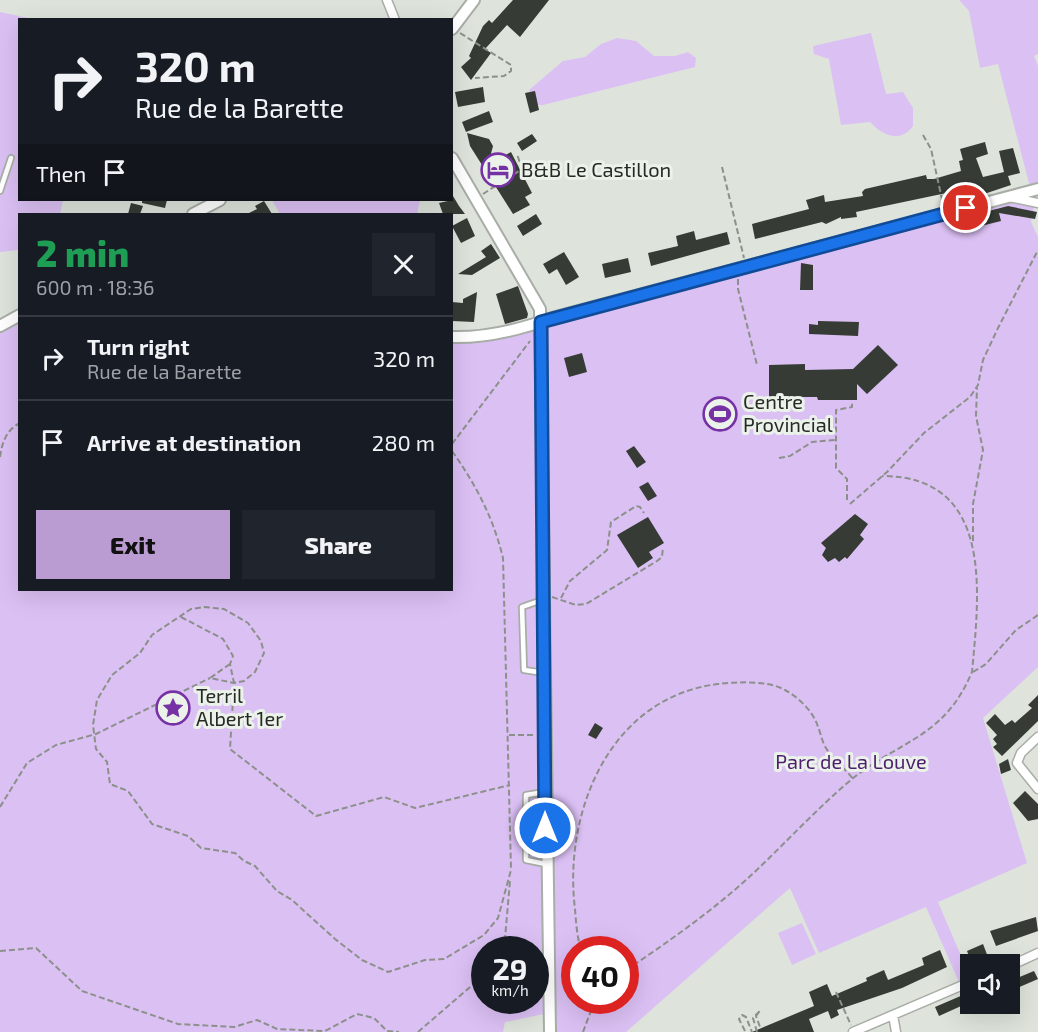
<!DOCTYPE html>
<meta charset="utf-8">
<style>
body{margin:0;font-family:"Exo 2",sans-serif;background:#20242c;color:#f1f3f6;height:100vh;display:flex;flex-direction:column;font-size:22px;white-space:nowrap}
*{box-sizing:border-box;margin:0}
p{font-size:20px;color:#9ea1a6}
.icon{flex:none;width:33px;height:33px;fill:none;stroke:currentColor;stroke-width:2;stroke-linecap:round;stroke-linejoin:round}
.map{position:relative;flex:1;overflow:hidden}
.drawer{position:absolute;left:18px;top:213px;width:435px;height:378px;display:flex;flex-direction:column;background:#171b24;border-radius:0px;box-shadow:0 6px 24px #0002}
.drawer>*{flex:none}
.hud{position:absolute;left:18px;top:18px;width:435px;height:183px;border-radius:0px;box-shadow:0 6px 24px #0002;background:#171b24;color:#f1f3f6;overflow:hidden}
.buttons{position:absolute;left:960px;top:954px;display:grid;gap:12px}
.buttons a{display:grid;place-items:center;width:60px;height:60px;border-radius:0px;background:#171b24;box-shadow:0 6px 24px #0002;font-size:30px}
.speed{position:absolute;left:471px;top:936px;display:flex;gap:12px;font-size:30px;font-weight:700;text-align:center}
.speed>*{display:grid;place-content:center;width:78px;height:78px;border-radius:50%;background:#171b24;box-shadow:0 6px 24px #0002;line-height:1}
.speed small{font-size:15px;font-weight:400}
.speed .limit{border:9px solid #d22;background:#fff;color:#111}
.pin{position:absolute;display:grid;place-items:center;width:51px;height:51px;color:#fff;margin:-26px;border:3px solid #fff;border-radius:50%;box-shadow:0 2px 6px #0007}
.me{position:absolute;width:66px;margin:-33px;rotate:0deg;stroke-linejoin:round;filter:drop-shadow(0 0 4px #0008)}
.turn{display:flex;align-items:center;gap:21px;height:126px;padding:0 18px;font-size:27px}
.turn .icon{width:78px;height:78px;stroke-width:2.5}
.turn b{display:block;font-size:42px;line-height:51px}
.then{display:flex;align-items:center;height:57px;padding:0 18px;background:#0003;gap:12px;font-size:22px}
.round{display:grid;place-items:center;flex:none;width:63px;height:63px;border-radius:0px;background:#20242c}
.overview{display:flex;align-items:center;justify-content:space-between;height:102px;padding:0 18px}
h1{font-size:36px;font-weight:800;line-height:45px;color:#1e9e55}
.primary-button{display:flex;gap:12px;margin-top:auto;padding:12px 18px}
.primary-button a{flex:1;height:69px;border-radius:0px;background:#ba9cd2;color:#111;font-size:24px;font-weight:800;line-height:69px;text-align:center}
.primary-button a+a{background:#20242c;color:#f1f3f6}
ul{padding:0;list-style:none}
li{display:flex;align-items:center;gap:18px;height:84px;padding:0 18px;border-top:2px solid #363941}
li div{flex:1}
li b{display:block;font-size:22px}
li em{font-style:normal}
.map>svg:first-child{display:block}
</style>
<div class="map">
<svg width="1038" height="1032" viewBox="0 0 1038 1032">
<rect width="100%" height="100%" fill="#dee4dc"/>
<path fill="#dbc0f4" fill-rule="evenodd" d="M959,0H1038V54L1034,56L1038,66V189L1031,191L998,64L980,68L969,11Z
M0,12L33,19L20,20V200H63L60,214H20L19,250L0,252Z
M871,33L886,94L903,92L913,108V126C900,144 882,135 870,122L841,125L829,59L814,54L813,46Z
M617,38L636,41L654,56H675L688,52L696,58L695,67L543,105H537L529,90L563,61L585,57L601,44Z
M1008,197L1035,202L1031,222L1038,237V667L983,718L1027,863L938,902L970,977L959,982L926,907L819,953L790,888L626,1032H550L549,1013L505,1022L503,1032H0V326L19,322L20,590H452V337H470ZM484,950H536V1000H484ZM574,950H626V1000H574Z
M272,200H420L417,214H280Z
M802,923L816,954L792,965L778,933Z"/>
<path fill="#363c35" d="M513,0H549L520,37L507,25L485,49L491,53L471,80L461,67L471,58L469,56L483,26L489,20L492,23Z
M483,87L485,102L458,107L455,92Z
M535,91L539,110L530,113L525,93Z
M489,111L493,122L466,132L462,122Z
M467,133L489,139L493,146L488,165L511,152L532,193L525,197L530,205L513,214L470,146Z
M532,134L537,141L522,151L517,143Z
M985,142L988,154L976,158L983,177L1004,172L999,151L1013,148L1020,173L1008,176L1011,185L978,196L975,187L856,212L857,217L841,219V217L826,224L822,222L755,239L752,224L809,209L806,200L824,195L825,202L863,196L862,192L865,189L926,175L927,179H934L961,171L959,161L963,160L960,149Z
M453,196L459,206L465,214H443L439,203L452,200Z
M142,200H167L165,208L142,203Z
M264,201L272,214H247L257,209L255,206Z
M131,203L143,206L140,214H128Z
M1008,206L1037,212L1035,219L999,213L1001,221L965,230L962,218Z
M536,214L542,224L523,236L517,226Z
M467,218L475,236L461,243L452,226Z
M694,231L696,240L727,232L730,244L651,266L648,253L678,246L676,236Z
M491,244L500,258L472,275L458,274L486,257L481,251Z
M564,252L579,277L566,285L557,269L549,274L543,264Z
M628,258L631,272L605,278L602,264Z
M801,263L813,265V290H800Z
M518,286L528,314L527,318L505,324L496,294Z
M477,292L474,322L452,321V302L463,303V299Z
M818,321L859,322L858,336L809,334V324L818,325Z
M878,345L898,365L867,394L857,384V400H818L817,397H769V365L805,364V370L853,369Z
M582,353L587,372L569,377L564,358Z
M634,446L646,462L637,468L626,451Z
M648,482L657,496L648,501L639,487Z
M855,514L868,524L860,535L864,539L847,559L845,557L839,562L835,558L828,562L822,555L826,548L821,543Z
M648,517L664,543L649,552L653,558L638,568L617,535Z
M1038,695V721L1002,756L993,747L997,744L993,739L997,735L986,723L995,714L1005,725L1012,720L1015,723L1032,708L1028,705Z
M595,723L603,728L596,739L588,735Z
M1008,759L1011,770L1001,774L999,764Z
M1025,791L1038,804V819L1028,821L1013,803Z
M1036,917L1038,931L996,946L990,931Z
M983,944L988,957L972,964L967,951Z
M940,950L947,967L902,988L837,1010L839,1015L831,1019L828,1011L809,1019L814,1032H752L814,1006L809,992L827,984L832,996L867,981L866,978L884,970L888,980L924,965L922,958Z
M1034,971L1038,979L1010,991V981Z
M970,992V1002L939,1016L935,1007Z"/>
<g fill="none" stroke-linecap="round" stroke-linejoin="round">
<defs>
<path id="service" d="M0,191L11,158
M542,600L522,607L524,670L544,673
M545,792L526,795V860L546,864"/>
<path id="minor" d="M387,0L395,20
M1009,197L1038,203
M1038,737L1021,753L1017,763L1038,789
M1010,966L1038,953
M893,1015L896,1032
M853,1032L970,982"/>
<path id="tertiary" d="M452,29L474,0
M452,158L540,309L550,1032
M193,214L220,200
M0,326L20,315
M452,337C487,338 519,330 552,318L1038,189"/>
</defs>
<use href="#service" stroke="#a8aea7" stroke-width="8"/>
<use href="#minor" stroke="#a8aea7" stroke-width="11"/>
<use href="#tertiary" stroke="#a8aea7" stroke-width="14"/>
<path stroke="#8c908a" stroke-width="2" stroke-dasharray="6 3" stroke-linecap="butt" d="M460,33L511,65V71L504,76L475,78
M923,135L931,149L943,204
M722,167L744,258
M483,194L522,169L517,154
M738,279V289L757,365
M452,444L530,341
M452,451C476,485 493,517 503,558L511,869
M0,457C2,443 6,430 20,423
M779,458L790,456L812,442L836,440
M847,500V479L836,468V410L852,407V403
M850,504L887,472L924,433L970,397L978,385L983,360L998,328L1038,250
M973,541V504L983,450L976,416L977,388
M552,597L576,605L586,604L657,561L662,557L663,547
M561,598L570,581L607,550L611,522L636,506L640,507L644,513
M181,617L223,639L233,656L230,664L234,683L230,749L316,816L384,797L415,808L510,785
M230,664L210,678L234,683L244,681L255,672L264,653L261,641L248,623L224,609L204,607L191,609L152,635L140,653L112,675L97,700L93,725L96,749L107,762L110,784L128,791L152,824L188,836L201,848L235,853L244,861L255,866L277,891L292,900L335,939L362,960L388,972L425,960L444,959L484,935L498,918L511,870
M973,672L986,664L1016,630L1038,615
M509,735H536
M0,807L27,763L56,745L96,734L210,678
M504,950L510,881
M581,950C577,937 576,922 575,909C563,812 610,697 718,684C737,682 768,680 785,690C798,697 814,712 818,727C821,734 822,742 826,748C833,760 845,768 853,779
M0,951L36,948L82,991L178,1024L234,1027L257,1020L277,1029L325,1031L357,1014L374,1018L387,1031L399,1032
M626,970C667,943 709,913 746,880C782,847 815,810 852,779C902,739 944,738 972,672C979,595 995,476 882,476
M836,992L851,1025
M745,1031L739,1019L742,1015L746,1017L752,1032
M418,1032L484,975
M583,1032L595,1000
M757,1032L753,1018L760,1011L756,1016L760,1027"/>
<use href="#service" stroke="#fff" stroke-width="4.5"/>
<use href="#minor" stroke="#fff" stroke-width="8"/>
<use href="#tertiary" stroke="#fff" stroke-width="10"/>
</g>
<g fill="none" stroke-linecap="round" stroke-linejoin="round">
<defs>
<path id="route" d="M545,828L541,322L966,208"/>
</defs>
<use href="#route" stroke="#114b97" stroke-width="15"/>
<use href="#route" stroke="#1a73e8" stroke-width="10"/>
</g>
<defs>
<symbol id="hotel-ring" viewBox="-11 -11 22 22"><circle r="9.5" fill="#ebf2e9" stroke="#7631a5" stroke-width="1.5"/><path d="M-6-4.5h1.5V1H6V5H4.5V3h-9V5H-6ZM-4 0a1.8 1.8 0 1 1 3.6 0ZM.5 0V-2.5h3Q6-2.5 6 0Z" fill="#7631a5"/></symbol>
<symbol id="stadium-ring" viewBox="-11 -11 22 22"><circle r="9.5" fill="#ebf2e9" stroke="#7631a5" stroke-width="1.5"/><path d="M0-5a6.5 5 0 1 0 0 10a6.5 5 0 1 0 0-10ZM-3.5-1.8h7v3.6h-7Z" fill="#7631a5"/></symbol>
<symbol id="sight-ring" viewBox="-11 -11 22 22"><circle r="9.5" fill="#ebf2e9" stroke="#7631a5" stroke-width="1.5"/><path d="M0-6L1.8-2.2L6-1.7L2.9 1.2L3.7 5.4L0 3.3L-3.7 5.4L-2.9 1.2L-6-1.7L-1.8-2.2Z" fill="#7631a5"/></symbol>
</defs>
<g fill-rule="evenodd">
<use href="#hotel-ring" x="479" y="151" width="38" height="38"/>
<use href="#stadium-ring" x="701" y="395" width="38" height="38"/>
<use href="#sight-ring" x="154" y="689" width="38" height="38"/>
</g>
<g text-anchor="middle" stroke-width="6" stroke-linejoin="round" paint-order="stroke">
<g font-size="20" fill="#272926" stroke="#ebf2e9" text-anchor="start">
<text x="521" y="177">B&amp;B Le Castillon</text>
<text x="743" y="409">Centre<tspan x="743" dy="23">Provincial</tspan></text>
<text x="196" y="703">Terril<tspan x="196" dy="23">Albert 1er</tspan></text>
</g>
<g font-size="20" fill="#4d1e6d" stroke="#ebf2e9">
<text x="851" y="769">Parc de La Louve</text>
</g>
</g>
</svg>
<div class="buttons">
<a><svg class="icon" aria-label="sound" viewBox="0 0 24 24"><path d="M4 9h4l5-4v14l-5-4H4zM17 9q2 3 0 6"/></svg></a>
</div>
<div class="speed"><div>29<small>km/h</small></div><div class="limit">40</div></div>
<div class="pin" style="left:966px;top:208px;background:#d93025"><svg class="icon" aria-label="arrive" viewBox="0 0 24 24"><path d="M6 21V4h12l-3 4 3 4H6"/></svg></div>
<svg class="me" style="left:545px;top:828px" viewBox="-20 -20 40 40"><circle r="17" fill="#1a73e8" stroke="#fff" stroke-width="3"/><path d="M0-11L8 9 0 5-8 9z" fill="#fff"/></svg>
<div class="hud">
<div class="turn"><svg class="icon" aria-label="right" viewBox="0 0 24 24"><path d="M7 20v-9h11M14 6l5 5-5 5"/></svg><div><b>320 m</b>Rue de la Barette</div></div>
<div class="then">Then<svg class="icon" aria-label="arrive" viewBox="0 0 24 24"><path d="M6 21V4h12l-3 4 3 4H6"/></svg></div>
</div>
<section class="drawer">
<div class="overview"><div><h1>2 min</h1><p>600 m · 18:36</p></div><a class="round"><svg class="icon" aria-label="close" viewBox="0 0 24 24"><path d="M6 6l12 12M18 6L6 18"/></svg></a></div>
<ul>
<li><svg class="icon" aria-label="right" viewBox="0 0 24 24"><path d="M7 20v-9h11M14 6l5 5-5 5"/></svg><div><b>Turn right</b><p>Rue de la Barette</p></div><em>320 m</em></li>
<li><svg class="icon" aria-label="arrive" viewBox="0 0 24 24"><path d="M6 21V4h12l-3 4 3 4H6"/></svg><div><b>Arrive at destination</b></div><em>280 m</em></li>
</ul>
<div class="primary-button"><a>Exit</a><a>Share</a></div>
</section>
</div>
